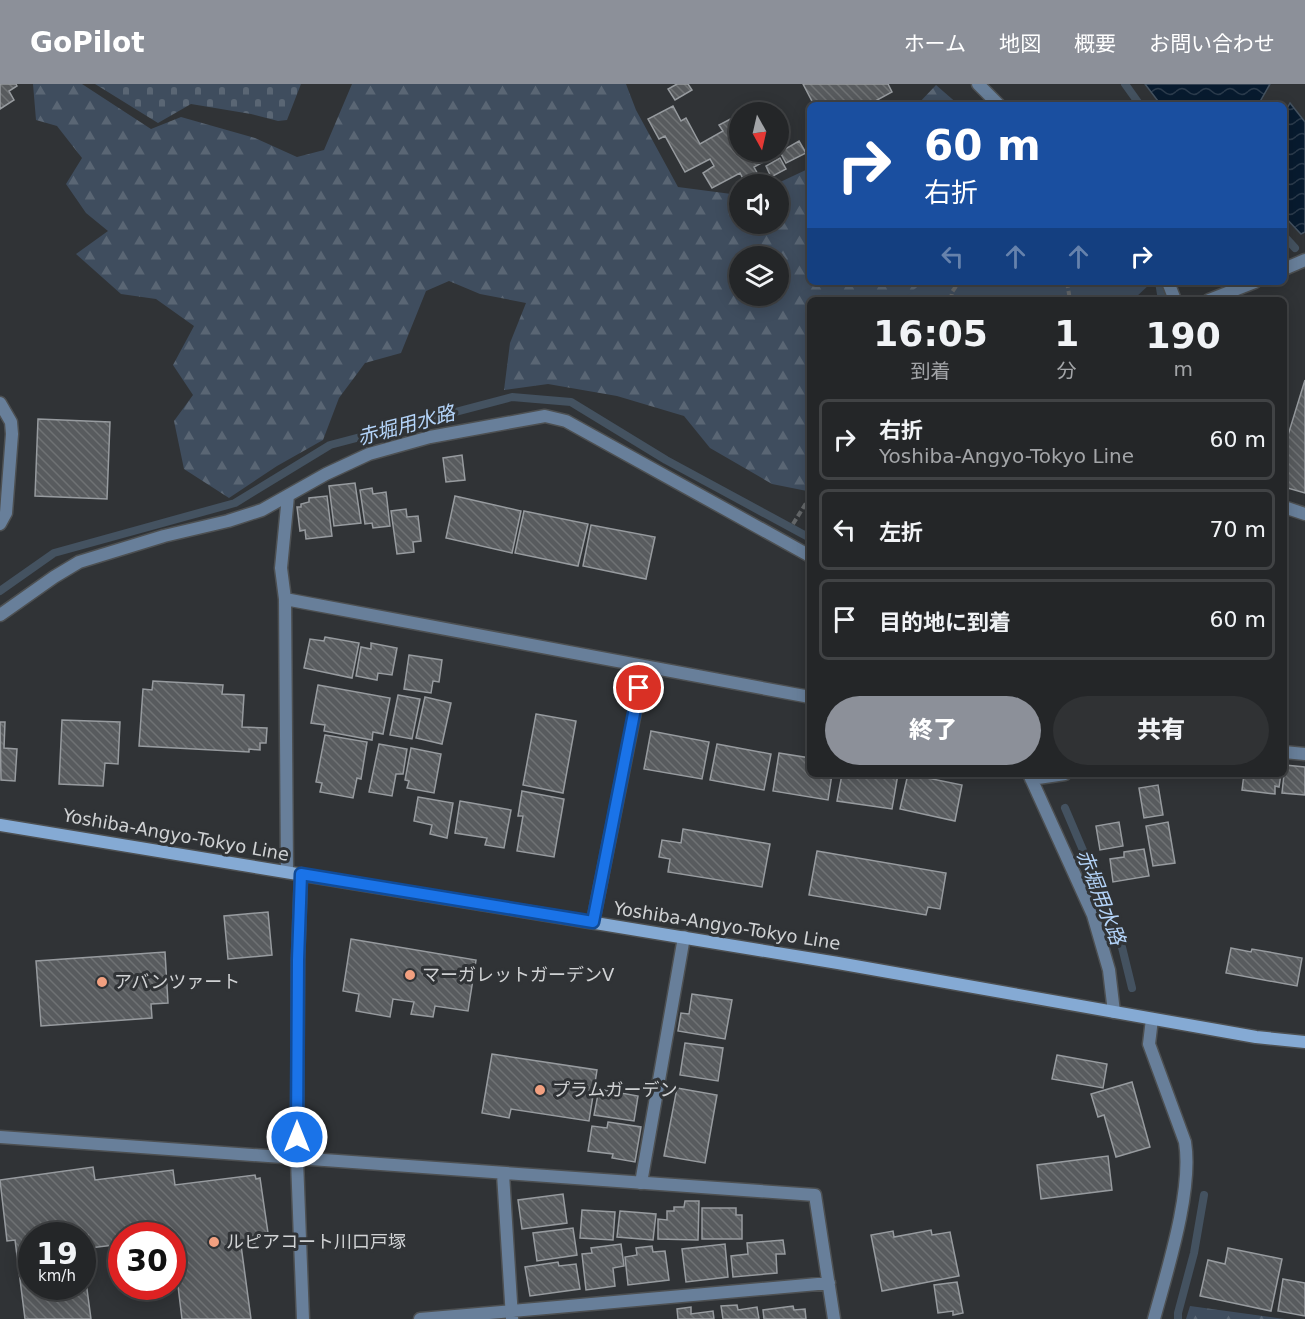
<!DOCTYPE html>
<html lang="ja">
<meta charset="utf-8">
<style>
body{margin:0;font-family:"DejaVu Sans","Noto Sans JP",sans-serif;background:#303234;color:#f1f3f6;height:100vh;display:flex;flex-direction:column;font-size:22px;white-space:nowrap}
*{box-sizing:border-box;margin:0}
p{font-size:20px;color:#a3a5a8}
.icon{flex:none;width:33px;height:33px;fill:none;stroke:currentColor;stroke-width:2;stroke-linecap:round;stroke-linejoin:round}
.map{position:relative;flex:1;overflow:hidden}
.panel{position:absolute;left:807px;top:213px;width:480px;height:480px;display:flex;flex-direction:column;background:#242628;border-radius:9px;box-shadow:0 3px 15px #0003,0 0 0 2px #414345}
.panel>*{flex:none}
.hud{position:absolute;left:807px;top:18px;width:480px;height:183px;border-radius:9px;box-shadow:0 3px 15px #0003,0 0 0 2px #414345;background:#1a4fa0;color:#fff;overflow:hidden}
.needle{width:39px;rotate:172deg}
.buttons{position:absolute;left:729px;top:18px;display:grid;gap:12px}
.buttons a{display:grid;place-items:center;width:60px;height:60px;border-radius:50%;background:#242628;box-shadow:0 3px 15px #0003,0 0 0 2px #414345;font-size:30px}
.speed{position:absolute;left:18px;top:1138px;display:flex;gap:12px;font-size:30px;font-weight:700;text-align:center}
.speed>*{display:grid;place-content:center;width:78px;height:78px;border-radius:50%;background:#242628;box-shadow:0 3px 15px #0003,0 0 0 2px #414345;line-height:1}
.speed small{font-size:15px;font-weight:400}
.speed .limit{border:9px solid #d22;background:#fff;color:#111}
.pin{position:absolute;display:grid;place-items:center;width:51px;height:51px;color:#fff;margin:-26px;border:3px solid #fff;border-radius:50%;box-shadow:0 2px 6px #0007}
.me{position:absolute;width:66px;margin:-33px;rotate:0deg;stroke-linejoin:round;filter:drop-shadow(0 0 4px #0008)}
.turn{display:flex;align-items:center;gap:21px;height:126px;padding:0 18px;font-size:27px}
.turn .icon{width:78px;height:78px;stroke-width:2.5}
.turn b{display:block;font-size:42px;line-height:51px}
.lanes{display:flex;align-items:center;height:57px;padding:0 18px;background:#0003;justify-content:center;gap:30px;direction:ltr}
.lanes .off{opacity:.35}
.eta{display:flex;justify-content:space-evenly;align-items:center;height:102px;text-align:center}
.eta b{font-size:36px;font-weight:800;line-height:42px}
.primary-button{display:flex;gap:12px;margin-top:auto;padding:12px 18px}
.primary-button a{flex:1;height:69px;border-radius:36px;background:#8c9099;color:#fff;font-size:24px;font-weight:800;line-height:69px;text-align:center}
.primary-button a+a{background:#303234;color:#f1f3f6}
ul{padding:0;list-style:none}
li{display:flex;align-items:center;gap:18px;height:81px;margin:0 12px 9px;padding:0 6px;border:3px solid #414345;border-radius:9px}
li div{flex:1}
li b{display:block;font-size:22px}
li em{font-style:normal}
header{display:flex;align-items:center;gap:36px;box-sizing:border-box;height:84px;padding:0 30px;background:#8c9099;color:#fff}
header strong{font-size:28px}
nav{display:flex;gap:33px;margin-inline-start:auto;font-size:21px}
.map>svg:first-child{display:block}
</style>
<header>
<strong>GoPilot</strong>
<nav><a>ホーム</a><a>地図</a><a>概要</a><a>お問い合わせ</a></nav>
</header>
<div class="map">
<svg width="1305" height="1235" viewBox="0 0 1305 1235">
<defs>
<pattern id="forest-firs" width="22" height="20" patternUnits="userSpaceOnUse" patternTransform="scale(1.5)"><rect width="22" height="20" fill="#3f4d5e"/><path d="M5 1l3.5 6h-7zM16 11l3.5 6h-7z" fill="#5a6674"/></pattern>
<pattern id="cemetery-stones" width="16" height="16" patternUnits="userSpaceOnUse" patternTransform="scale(1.5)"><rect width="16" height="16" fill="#3f4d5e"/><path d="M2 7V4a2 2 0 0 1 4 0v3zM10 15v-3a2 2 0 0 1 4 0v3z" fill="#5a6674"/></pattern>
<pattern id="water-waves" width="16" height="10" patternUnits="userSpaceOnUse" patternTransform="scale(1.5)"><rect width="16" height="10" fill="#081b2f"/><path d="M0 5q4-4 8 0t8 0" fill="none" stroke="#2b3b4c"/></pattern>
<pattern id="building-back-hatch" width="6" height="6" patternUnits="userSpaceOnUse" patternTransform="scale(1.5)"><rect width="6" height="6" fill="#585b5e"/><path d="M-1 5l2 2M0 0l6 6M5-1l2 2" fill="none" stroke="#6f7274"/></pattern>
</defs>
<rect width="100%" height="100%" fill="#303336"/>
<path fill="url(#forest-firs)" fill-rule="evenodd" d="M33,0H82L151,45L181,33L255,54L297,73L324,66L352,0H626L636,26L678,103L739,111L740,140H778V100H776L810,84V198H939L918,216H810V403L807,407L772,400L710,364L684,332L617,312L548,300L504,306L510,259L526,219L480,210L449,197L426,207L401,269L365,279L339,314L323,356L277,382L229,414L184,385L174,337L193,311L173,281L194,242L156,215L121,210L76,170L108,147L86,129L66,100L82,74L57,42L36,36ZM740,172H778V212H740Z
M936,1L959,21H917Z
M1190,1222L1285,1235H1186Z"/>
<path fill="url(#cemetery-stones)" d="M95,0H301L287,36L278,37L251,30L191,20L158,39Z"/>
<path fill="#3f4d5e" d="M923,198H1152L1133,216H902Z"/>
<path fill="url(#water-waves)" stroke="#445260" stroke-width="1.5" d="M1145,0H1270L1258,21H1161Z
M1290,19L1305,38V148L1301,150L1284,132V30Z"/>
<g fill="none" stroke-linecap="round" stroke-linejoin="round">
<path stroke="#445260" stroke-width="8" d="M1125,0L1140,21
M1284,152L1295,164
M1159,198L1162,216
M0,507L54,469L235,419L330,361L512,313L571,318L666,376L810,454
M1065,724L1119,851L1132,904
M1178,1235V1229L1194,1169L1204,1111"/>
</g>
<path fill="url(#building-back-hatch)" stroke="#979b9f" stroke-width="1.5" d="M0,0H16L17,2L9,7L14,16L0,25Z
M677,0H688L692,6L675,16L668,5Z
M803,0H888L892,8L868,21H814Z
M673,22L681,37L686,34L700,60L723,47L719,41L740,30V68H766L764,69L767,76L754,83L761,96L753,100H746L740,89L712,104L703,89L714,82L710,75L685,88L665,52L659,55L648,35Z
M799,57L806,69L786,79L780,68Z
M780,74L786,85L771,93L766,82Z
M1305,296V409L1284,403L1287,392L1284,391V364Z
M38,335L110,338L107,415L35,412Z
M462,371L465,396L446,398L443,374Z
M355,399L361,439L334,442L329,402Z
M372,404L373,410L386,408L390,442L373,444L372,439L365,440L360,406Z
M327,412L332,452L306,455L305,446L300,447L297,423H301V420L309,418V414Z
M455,412L521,427L512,469L446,454Z
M406,425L407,433L418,432L421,457L413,458L414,468L397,470L391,427Z
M524,427L588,440L578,482L515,469Z
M591,441L655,453L646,495L583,482Z
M325,553L359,559L352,594L304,584L310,555L324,557Z
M371,559L397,564L392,591L378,589L377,596L356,592L361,563L371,565Z
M409,571L442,576L439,598L433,597L431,609L404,605Z
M153,597L223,601L222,610L244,611L242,643L267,644L266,659H260V666L249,665V668L139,662L143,605L152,606Z
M318,601L390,614L383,650L373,648L372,656L324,647L325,641L311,639Z
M398,611L420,615L412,655L390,651Z
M425,613L451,619L442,660L416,654Z
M536,630L576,637L563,709L523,701Z
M62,636L120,638L118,680L105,679L103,702L59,700Z
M0,638H5L4,664L17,665L15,697L1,696Z
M651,647L709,658L702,695L644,685Z
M325,651L367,658L361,695L357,694L353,714L320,708L322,699L316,698Z
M379,660L407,665L403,690H396L392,712L369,708Z
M717,660L771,670L764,706L710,696Z
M411,664L441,670L434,709L407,704L409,697L405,696Z
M779,669L810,674V690H832L828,716L773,707Z
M1285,681L1305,683V711L1282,709Z
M842,690H898L892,725L837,717Z
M908,690L962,701L955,737L900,725Z
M1244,690H1281L1279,703L1275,702V710L1242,706Z
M1158,701L1163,731L1144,734L1139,704Z
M522,707L564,715L554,773L517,767L523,732H518Z
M418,713L453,719L447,754L430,750L432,741L414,737Z
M460,717L511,726L504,764L485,761L487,754L455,749Z
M1119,738L1123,762L1100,766L1096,742Z
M1168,738L1175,779L1153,782L1146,742Z
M683,745L770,760L762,803L668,788L670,775L659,773L662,756L681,759Z
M1144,765L1149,792L1113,798L1110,775L1124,773V768Z
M817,767L946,789L940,825L928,823L926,831L809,811Z
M268,828L272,871L228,875L224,832Z
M351,855L476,876L468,927L435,922L433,933L411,930L414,918L393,915L390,933L356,927L359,910L343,907Z
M1231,864L1251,868L1252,865L1302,874L1297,902L1226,889Z
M165,868L168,919L151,920L152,934L41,942L36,877Z
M692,910L732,916L725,955L678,947L681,929L689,930Z
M685,959L723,964L718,997L680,991Z
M492,970L597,986L589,1037L511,1025L509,1034L482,1029Z
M1057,971L1107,980L1103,1004L1052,995Z
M1132,998L1150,1063L1116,1073L1104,1031L1098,1033L1091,1010Z
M677,1004L717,1011L705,1079L664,1072Z
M599,1005L638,1012L634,1037L594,1031Z
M608,1038L641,1043L635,1078L612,1074L613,1070L588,1067L592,1042L607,1044Z
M1108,1072L1112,1106L1041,1115L1037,1081Z
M93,1083L95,1096L173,1086L175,1101L255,1091L256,1095L260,1094L268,1149L264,1150V1154L255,1155V1159L241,1161L251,1235H182L172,1152H122V1160L90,1164L88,1151L32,1152V1203H82V1168L91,1235H25L15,1156L7,1157L0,1096Z
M563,1110L567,1139L522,1145L518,1116Z
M685,1117H699L698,1156L658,1155V1135L667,1136V1127H674V1123H684Z
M702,1124H736V1131H742V1155H702Z
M582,1126L615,1128L613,1156L580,1154Z
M620,1127L656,1130L653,1156L617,1153Z
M573,1144L577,1171L537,1177L533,1149Z
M931,1146L932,1151L950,1148L959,1192L882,1207L871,1151L893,1147L894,1153Z
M783,1156L785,1170H776L777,1189L733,1193L731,1172L748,1170L747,1159Z
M621,1160L624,1182L613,1184L615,1202L586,1206L582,1170L592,1169L591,1164Z
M725,1160L728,1193L686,1198L682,1165Z
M652,1162L653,1168L665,1167L669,1196L628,1201L625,1173L637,1171L636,1164Z
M1228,1164L1282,1175L1271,1227L1200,1212L1208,1176L1225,1180Z
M558,1178L559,1182L576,1180L580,1205L530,1212L525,1183Z
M1283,1195L1305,1199V1232L1278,1227Z
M957,1198L963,1229L953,1231V1227L938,1229L934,1201Z
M737,1221L738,1226L757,1223L759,1235H723L721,1222Z
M793,1222L794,1226L805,1225L806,1235H764L763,1226Z
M691,1223V1230L713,1227L714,1235H678L677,1225Z"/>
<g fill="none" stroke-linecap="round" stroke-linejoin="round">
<defs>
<path id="service" d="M641,1099L684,853
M420,1235L512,1227"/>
<path id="minor" d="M978,0L999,21
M1284,185L1305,176
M1168,198L1175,216
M1209,216L1255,198
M0,319L11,338L12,350L6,429L0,440
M1284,423L1305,430
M285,515L810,613
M0,531L54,493L79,478L164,452L228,437L262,426L326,390L369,370L430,353L545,332L566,337L810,472
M1284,668L1305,670
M1029,690L1093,831L1109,886L1114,928
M1031,695L1065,690
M287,788L285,515L281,484L288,412
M301,790L298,876L297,1076L303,1235
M593,838L644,583
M1152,935L1149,960L1185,1058C1193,1106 1167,1187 1154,1235
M0,1053L815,1111L834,1235
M503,1090L512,1234
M512,1227L829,1199"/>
<path id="secondary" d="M0,741L838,879L1256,953L1305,958"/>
</defs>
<use href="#service" stroke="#4d5052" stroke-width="15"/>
<use href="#minor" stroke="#4d5052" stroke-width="15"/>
<use href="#secondary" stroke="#4d5052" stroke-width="15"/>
<path stroke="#646769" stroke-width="4" stroke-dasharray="6 3" stroke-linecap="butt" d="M1067,198L1070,216
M951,216L952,208L959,198
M793,440L810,413"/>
<use href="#service" stroke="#687f9a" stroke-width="12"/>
<use href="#minor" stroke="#687f9a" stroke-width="12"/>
<use href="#secondary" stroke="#85aad4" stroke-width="12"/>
</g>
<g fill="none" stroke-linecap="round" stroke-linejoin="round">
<defs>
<path id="route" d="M297,1053L298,876L301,790L593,838L639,604"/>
</defs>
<use href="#route" stroke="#114b97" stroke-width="15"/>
<use href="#route" stroke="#1a73e8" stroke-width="10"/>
</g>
<g fill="#f2a080" stroke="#303336" stroke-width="2">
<circle cx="410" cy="891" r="6"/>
<circle cx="102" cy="898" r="6"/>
<circle cx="540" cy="1006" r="6"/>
<circle cx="214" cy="1158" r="6"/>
</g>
<g text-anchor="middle" stroke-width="6" stroke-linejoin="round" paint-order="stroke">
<g font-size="18" fill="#d0d2d4" stroke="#303336">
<text transform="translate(176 751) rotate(10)" y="6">Yoshiba-Angyo-Tokyo Line</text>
<text transform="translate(727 842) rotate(9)" y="6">Yoshiba-Angyo-Tokyo Line</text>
</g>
<g font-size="18" fill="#d0d2d4" stroke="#303336" text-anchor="start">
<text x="422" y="897">マーガレットガーデンV</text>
<text x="114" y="904">アバンツァート</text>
<text x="552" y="1012">プラムガーデン</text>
<text x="226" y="1164">ルピアコート川口戸塚</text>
</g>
<g font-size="20" font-style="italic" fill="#b4d4f9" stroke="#303336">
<text transform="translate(406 341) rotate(-15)" y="7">赤堀用水路</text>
<text transform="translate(1101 813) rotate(69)" y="7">赤堀用水路</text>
</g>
</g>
</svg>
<div class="buttons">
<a><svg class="needle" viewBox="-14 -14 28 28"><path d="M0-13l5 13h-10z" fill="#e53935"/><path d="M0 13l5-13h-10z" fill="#a3a5a8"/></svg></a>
<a><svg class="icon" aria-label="sound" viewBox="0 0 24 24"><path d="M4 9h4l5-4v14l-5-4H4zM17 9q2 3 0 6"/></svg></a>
<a><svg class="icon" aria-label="layers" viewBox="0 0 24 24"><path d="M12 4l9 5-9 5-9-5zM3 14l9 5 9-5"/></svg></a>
</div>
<div class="speed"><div>19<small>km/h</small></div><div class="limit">30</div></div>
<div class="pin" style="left:639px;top:604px;background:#d93025"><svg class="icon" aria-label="arrive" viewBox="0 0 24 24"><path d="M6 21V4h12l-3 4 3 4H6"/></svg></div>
<svg class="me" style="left:297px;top:1053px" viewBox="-20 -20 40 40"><circle r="17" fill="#1a73e8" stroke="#fff" stroke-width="3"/><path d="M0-11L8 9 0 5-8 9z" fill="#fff"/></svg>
<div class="hud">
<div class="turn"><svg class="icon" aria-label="right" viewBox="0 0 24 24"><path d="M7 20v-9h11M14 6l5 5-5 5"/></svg><div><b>60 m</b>右折</div></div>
<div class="lanes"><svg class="icon off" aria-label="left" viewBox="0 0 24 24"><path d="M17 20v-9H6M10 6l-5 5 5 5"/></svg><svg class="icon off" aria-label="ahead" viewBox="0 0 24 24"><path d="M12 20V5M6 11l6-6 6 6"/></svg><svg class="icon off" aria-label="ahead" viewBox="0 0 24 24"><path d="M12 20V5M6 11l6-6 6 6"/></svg><svg class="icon" aria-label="right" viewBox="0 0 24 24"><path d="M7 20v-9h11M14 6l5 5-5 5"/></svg></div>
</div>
<section class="panel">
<div class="eta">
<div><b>16:05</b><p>到着</p></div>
<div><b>1</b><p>分</p></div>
<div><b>190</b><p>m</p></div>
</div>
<ul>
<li><svg class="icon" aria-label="right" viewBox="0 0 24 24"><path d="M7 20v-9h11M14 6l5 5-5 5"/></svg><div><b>右折</b><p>Yoshiba-Angyo-Tokyo Line</p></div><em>60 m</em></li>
<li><svg class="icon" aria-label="left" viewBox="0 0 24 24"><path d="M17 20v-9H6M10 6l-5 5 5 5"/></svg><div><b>左折</b></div><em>70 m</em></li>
<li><svg class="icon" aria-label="arrive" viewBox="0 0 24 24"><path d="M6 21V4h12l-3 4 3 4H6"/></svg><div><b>目的地に到着</b></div><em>60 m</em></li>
</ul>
<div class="primary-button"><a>終了</a><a>共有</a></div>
</section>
</div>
